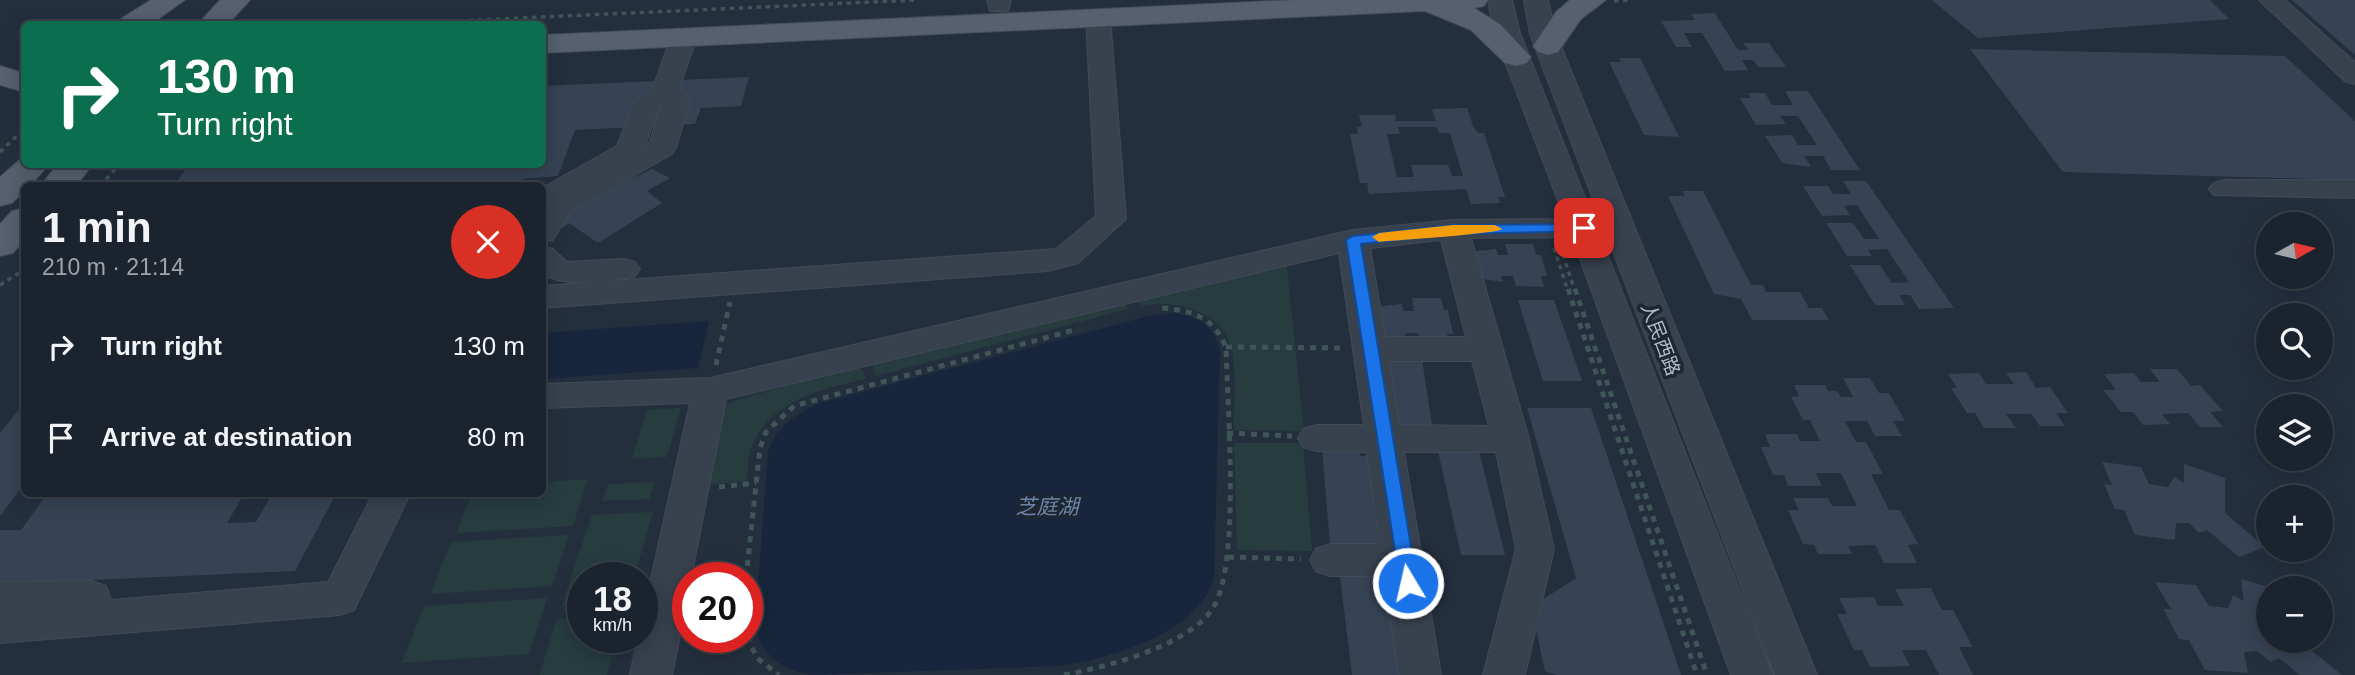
<!DOCTYPE html>
<meta charset="utf-8">
<style>
body{margin:0;font-family:Helvetica,"Noto Sans SC",sans-serif;background:#282f3a;color:#f1f3f6;height:100vh;display:flex;flex-direction:column;font-size:26px;white-space:nowrap}
*{box-sizing:border-box;margin:0}
p{font-size:23px;color:#a0a4aa}
.icon{flex:none;width:38px;height:38px;fill:none;stroke:currentColor;stroke-width:2;stroke-linecap:round;stroke-linejoin:round}
.map{position:relative;flex:1;overflow:hidden}
.side{position:absolute;left:21px;top:182px;width:525px;height:315px;display:flex;flex-direction:column;background:#1b232e;border-radius:10px;box-shadow:0 4px 18px #0003,0 0 0 2px #39404a}
.side>*{flex:none}
.hud{position:absolute;left:21px;top:21px;width:525px;height:147px;border-radius:10px;box-shadow:0 4px 18px #0003,0 0 0 2px #39404a;background:#0b6e4f;color:#fff;overflow:hidden}
.needle{width:46px;rotate:82deg}
.controls{position:absolute;left:2256px;top:212px;display:grid;gap:14px}
.controls a{display:grid;place-items:center;width:77px;height:77px;border-radius:50%;background:#1b232e;box-shadow:0 4px 18px #0003,0 0 0 2px #39404a;font-size:35px}
.speed{position:absolute;left:567px;top:562px;display:flex;gap:14px;font-size:35px;font-weight:700;text-align:center}
.speed>*{display:grid;place-content:center;width:91px;height:91px;border-radius:50%;background:#1b232e;box-shadow:0 4px 18px #0003,0 0 0 2px #39404a;line-height:1}
.speed small{font-size:18px;font-weight:400}
.speed .limit{border:10px solid #d22;background:#fff;color:#111}
.pin{position:absolute;display:grid;place-items:center;width:60px;height:60px;color:#fff;margin:-30px;border-radius:14px;box-shadow:0 4px 10px #0006}
.me{position:absolute;width:77px;margin:-38px;rotate:351deg;stroke-linejoin:round;filter:drop-shadow(0 0 5px #0008)}
.turn{display:flex;align-items:center;gap:24px;height:147px;padding:0 21px;font-size:32px}
.turn .icon{width:91px;height:91px;stroke-width:2.5}
.turn b{display:block;font-size:49px;line-height:60px}
.round{display:grid;place-items:center;flex:none;width:74px;height:74px;border-radius:37px;background:#282f3a}
.summary{display:flex;align-items:center;justify-content:space-between;height:119px;padding:0 21px}
h1{font-size:42px;font-weight:800;line-height:52px}
ul{padding:0;list-style:none}
li{display:flex;align-items:center;gap:21px;height:91px;padding:0 21px}
li div{flex:1}
li b{display:block;font-size:26px}
li em{font-style:normal}
.map>svg:first-child{display:block}
</style>
<div class="map">
<svg width="2355" height="675" viewBox="0 0 2355 675">
<rect width="100%" height="100%" fill="#242f3e"/>
<path fill="#263c3f" d="M1286,259L1304,431L1234,430C1233,382 1247,326 1191,309C1175,304 1159,302 1142,306L1136,296Z
M1125,300L1128,309L876,376L872,363Z
M860,364L866,379C823,389 768,400 751,449C748,458 748,471 746,481L699,486L715,411L734,401Z
M681,408L667,457L632,459L647,410Z
M1234,443H1303L1312,551L1237,550Z
M588,479L573,526L456,533L472,494H542L543,482Z
M655,482L649,499L602,501L608,484Z
M653,512L634,577L583,578V606L561,607L592,515Z
M569,535L552,586L430,594L451,542Z
M547,598L529,654L402,663L424,606Z
M583,618V637H618L607,675H539L557,619Z"/>
<path fill="#17263c" d="M1175,313C1200,318 1215,326 1220,352L1214,579C1196,634 1112,658 1059,666L814,675C786,672 760,656 755,626L768,452C776,426 796,414 820,403L1149,316Z
M709,321L698,368L543,379V333Z"/>
<path fill="#364354" fill-rule="evenodd" d="M1932,0H2210L2229,19L1978,38Z
M2292,0H2355V55Z
M1715,13L1738,50H1748L1743,43H1769L1786,67H1758L1753,60H1742L1748,70L1725,71L1702,33H1684L1692,47H1676L1661,21L1695,20L1691,14Z
M1970,49L2285,56L2355,121V180L2063,172Z
M1619,58H1640L1679,137L1644,135L1609,62H1621Z
M749,77L741,106L701,108L695,124L575,130L558,176L522,179L519,186H173L190,164H542V86Z
M1785,91H1808L1860,170H1831L1823,156H1804L1811,167L1782,163L1765,136L1792,135L1798,145H1817L1798,116H1780L1786,124L1756,125L1740,98H1751L1748,93H1765L1772,105H1793Z
M1467,108L1473,126L1478,133H1484L1505,197H1498L1500,203L1471,204L1466,189L1369,194L1367,183H1360L1350,134H1358L1357,127H1362L1359,115H1395L1396,121H1436L1432,109ZM1398,127H1437L1439,133H1450L1463,176H1452L1448,165H1411L1414,177H1397L1387,134H1400Z
M652,169L670,178L647,191L662,203L598,243L569,223L561,229L542,230L561,212Z
M1843,181H1866L1954,308L1919,309L1910,295H1899L1905,305H1875L1850,265H1880L1892,283L1909,282L1887,249L1868,250L1872,256H1847L1826,223H1853L1864,239H1879L1857,205L1844,206L1850,215L1822,216L1803,186H1828L1833,194H1851Z
M1682,191H1703L1751,285H1763L1766,292H1800L1809,308H1822L1829,320H1752L1741,299L1714,294L1668,196H1685Z
M1505,244H1533L1536,255H1541L1547,276H1541L1544,287L1516,286L1513,276H1501L1503,282L1476,278L1470,252L1496,249L1498,255H1508Z
M1412,298H1441L1444,310H1448L1453,334H1447L1449,345H1420L1418,333H1405L1406,340L1379,336L1375,307L1402,304L1403,311H1414Z
M1518,300H1554L1582,381H1543Z
M1384,352L1421,353L1434,437L1396,436Z
M2150,369H2177L2191,386L2200,385L2223,411L2210,412L2223,427H2200L2188,413L2162,414L2170,424L2143,425L2133,412H2121L2103,390H2116L2104,374L2134,373L2141,382H2160Z
M2026,372L2036,388L2050,387L2068,413H2056L2065,426H2040L2031,414H2006L2016,428H1984L1975,413H1967L1951,388H1957L1948,374L1979,373L1986,384H2014L2006,373Z
M1843,378H1870L1879,393H1889L1905,421H1893L1902,436H1875L1867,421H1845L1856,442H1866L1883,474H1871L1889,510H1900L1918,544L1908,545L1917,563H1884L1875,545L1848,546L1852,554H1818L1814,545L1803,544L1788,510H1799L1793,498H1828L1832,506H1857L1841,473H1816L1822,486H1788L1784,475H1773L1761,447H1770L1765,434H1797L1800,441H1820L1810,420H1803L1791,397L1799,396L1794,385H1825L1828,391H1837L1841,397H1853Z
M24,403V484L0,516V433Z
M1527,408H1591L1681,675H1557L1545,671L1531,607L1576,578Z
M1322,448H1359L1360,456H1368L1379,548L1331,557Z
M1438,451H1479L1505,555H1461Z
M2102,462L2141,467L2149,484L2168,487L2174,477L2184,483V464L2225,478V513L2265,547L2239,557L2207,530L2199,533L2189,523H2176L2175,540L2135,535L2124,510L2115,509L2104,484L2112,485Z
M47,494H244L227,523L256,522L272,494H336L295,571L0,584V530H21Z
M1340,576H1385L1400,675H1352Z
M2241,579L2268,587V640H2298L2342,675H2300L2279,658L2271,662L2257,651L2244,652L2248,673L2205,670L2189,640L2179,639L2163,609H2171L2155,582L2196,585L2209,606L2228,608L2233,595L2244,601Z
M1931,588L1942,610H1953L1973,647H1959L1973,675H1939L1926,650H1902L1910,666L1870,667L1862,650H1854L1837,614H1847L1839,598L1874,597L1878,606H1904L1895,589Z"/>
<g fill="none" stroke-linecap="round" stroke-linejoin="round">
<defs>
<path id="minor" d="M987,0H1011L1008,11H990Z
M1488,0H1512L1520,33L1773,675H1731L1572,237L1471,238L1529,439L1554,549L1525,675H1483L1516,549L1496,452H1404L1421,552L1425,560L1423,564L1441,675H1399L1385,576H1330L1316,571L1310,560L1316,549L1330,544H1380L1367,452L1316,451L1303,447L1298,438L1303,429L1316,425H1364L1339,253L726,399L691,578H688V595L672,675H630L638,637H642V619L690,403L542,408V384L710,378L1353,230L1453,220L1565,219L1494,33ZM1441,240L1466,337H1385L1370,248ZM1389,361H1472L1489,426L1399,425Z
M1524,0H1548L1556,34L1817,675H1775L1530,34Z
M2259,0H2285L2355,62V84L2346,82Z
M1098,10L1107,12L1110,17L1126,219L1078,263L1048,271L542,308V286L1056,249L1096,216L1086,17L1089,12Z
M684,29L693,32L697,37L679,89L690,100L676,148L672,154L569,213L553,240L542,242V188L617,146L634,102L653,88L671,37L675,32ZM662,105L649,144L645,146L659,106Z
M2224,180H2355V198L2214,195L2209,189L2214,183Z
M542,246L553,249L567,262L624,259L635,262L640,269L635,276C614,282 559,288 542,273Z
M373,494H410L354,610L340,615L0,643V582L92,581L106,586L111,600L328,582Z"/>
<path id="major" d="M151,0H185L151,24H118L122,18Z
M220,0H250L228,24H198Z
M1295,0H1488L1484,6L1474,8L1501,25L1531,57L1527,63L1516,66L1505,63L1471,30L1425,11L542,53V35Z
M1570,0H1606L1581,19L1558,52L1548,55L1538,52L1533,46L1556,12Z
M0,66L24,73V92L0,85Z
M24,156V164H49L30,186H24V191L12,203L0,206V177Z
M58,164H93L76,186H40Z
M24,208V240L13,253L0,256V224L12,211Z"/>
</defs>
<use href="#minor" stroke="#414a57" stroke-width="2"/>
<use href="#major" stroke="#414a57" stroke-width="2"/>
<path stroke="#3f5557" stroke-width="3.5" stroke-dasharray="4.5 4.5" stroke-linecap="butt" d="M1614,1L1630,0
M262,20L267,24
M388,24L917,0
M0,152L24,129
M100,186L120,164
M1560,246L1575,291
M1554,248L1568,291
M0,285L24,270"/>
<path stroke="#3f5557" stroke-width="5" stroke-dasharray="6 6" stroke-linecap="butt" d="M1568,289L1697,675
M1575,289L1707,675
M1226,347L1344,348
M716,365L730,302
M1227,433L1292,436
M719,487L756,483
M1228,557L1301,559
M746,578L760,448L766,432L794,406L1078,329
M747,637L757,658L779,675
M1064,675C1106,667 1189,646 1213,608C1241,564 1227,404 1226,347C1213,317 1192,310 1161,308"/>
<use href="#minor" fill="#38414e" fill-rule="evenodd"/>
<use href="#major" fill="#56606e" fill-rule="evenodd"/>
</g>
<path fill="#1a73e8" stroke="#114b97" stroke-width="2" d="M1584,224L1589,225V231L1453,234L1361,244L1417,583L1414,589H1401L1346,240L1353,236L1453,225Z"/>
<path fill="#f59e0b" d="M1453,225H1495L1502,229C1497,234 1396,240 1379,242L1372,237L1379,233Z"/>
<g text-anchor="middle" stroke-width="7" stroke-linejoin="round" paint-order="stroke">
<g font-size="19" fill="#b4bcc9" stroke="#1d2633">
<text transform="translate(1661 339) rotate(69)" y="7">人民西路</text>
</g>
<g font-size="21" font-style="italic" fill="#6d86a8" stroke="#1d2633">
<text x="1047" y="514">芝庭湖</text>
</g>
</g>
</svg>
<div class="controls">
<a><svg class="needle" viewBox="-14 -14 28 28"><path d="M0-13l5 13h-10z" fill="#e53935"/><path d="M0 13l5-13h-10z" fill="#a0a4aa"/></svg></a>
<a><svg class="icon" aria-label="search" viewBox="0 0 24 24"><circle cx="10" cy="10" r="6"/><path d="M15 15l6 6"/></svg></a>
<a><svg class="icon" aria-label="layers" viewBox="0 0 24 24"><path d="M12 4l9 5-9 5-9-5zM3 14l9 5 9-5"/></svg></a>
<a>+</a>
<a>−</a>
</div>
<div class="speed"><div>18<small>km/h</small></div><div class="limit">20</div></div>
<div class="pin" style="left:1584px;top:228px;background:#d93025"><svg class="icon" aria-label="arrive" viewBox="0 0 24 24"><path d="M6 21V4h12l-3 4 3 4H6"/></svg></div>
<svg class="me" style="left:1408px;top:583px" viewBox="-20 -20 40 40"><circle r="17" fill="#1a73e8" stroke="#fff" stroke-width="3"/><path d="M0-11L8 9 0 5-8 9z" fill="#fff"/></svg>
<div class="hud">
<div class="turn"><svg class="icon" aria-label="right" viewBox="0 0 24 24"><path d="M7 20v-9h11M14 6l5 5-5 5"/></svg><div><b>130 m</b>Turn right</div></div>
</div>
<section class="side">
<div class="summary"><div><h1>1 min</h1><p>210 m · 21:14</p></div><a class="round" style="background:#d93025;color:#fff"><svg class="icon" aria-label="close" viewBox="0 0 24 24"><path d="M6 6l12 12M18 6L6 18"/></svg></a></div>
<ul>
<li><svg class="icon" aria-label="right" viewBox="0 0 24 24"><path d="M7 20v-9h11M14 6l5 5-5 5"/></svg><div><b>Turn right</b></div><em>130 m</em></li>
<li><svg class="icon" aria-label="arrive" viewBox="0 0 24 24"><path d="M6 21V4h12l-3 4 3 4H6"/></svg><div><b>Arrive at destination</b></div><em>80 m</em></li>
</ul>
</section>
</div>
